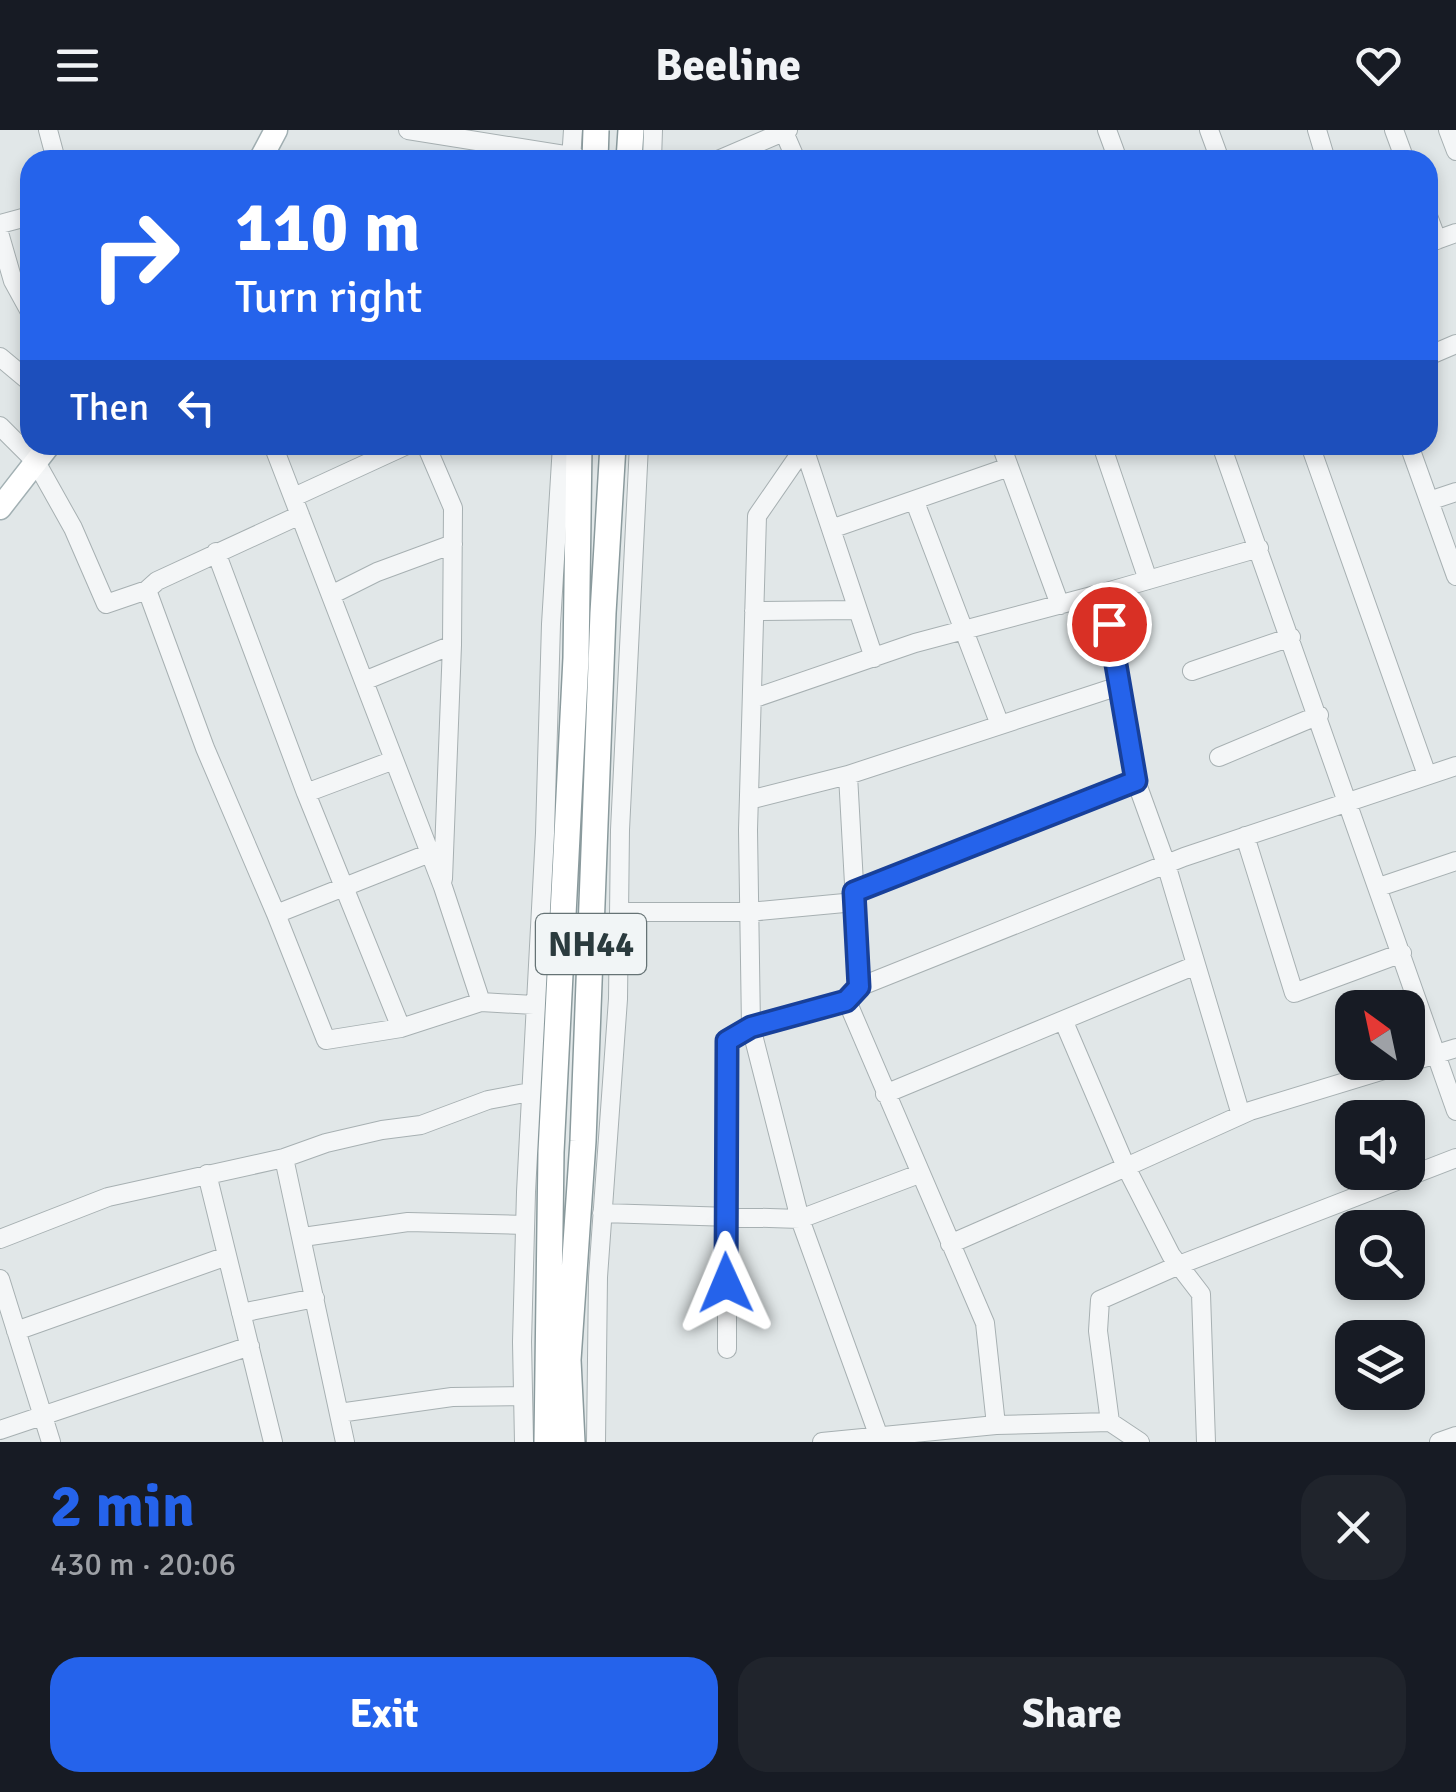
<!DOCTYPE html>
<meta charset="utf-8">
<style>
body{margin:0;font-family:Signika,sans-serif;background:#20242c;color:#f1f3f6;height:100vh;display:flex;flex-direction:column;font-size:38px;white-space:nowrap}
*{box-sizing:border-box;margin:0}
p{font-size:32px;color:#9ea1a6}
.icon{flex:none;width:55px;height:55px;fill:none;stroke:currentColor;stroke-width:2;stroke-linecap:round;stroke-linejoin:round}
.map{position:relative;height:1312px;overflow:hidden}
.sheet{display:flex;flex-direction:column;background:#171b24;flex:1}
.sheet>*{flex:none}
.banner{position:absolute;left:20px;top:20px;width:1418px;height:305px;border-radius:30px;box-shadow:0 5px 15px #0003;background:#2563eb;color:#fff;overflow:hidden}
.needle{width:65px;rotate:327deg}
.buttons{position:absolute;left:1335px;top:860px;display:grid;gap:20px}
.buttons a{display:grid;place-items:center;width:90px;height:90px;border-radius:20px;background:#171b24;box-shadow:0 5px 15px #0003;font-size:50px}
.pin{position:absolute;display:grid;place-items:center;width:85px;height:85px;color:#fff;margin:-42px;border:5px solid #fff;border-radius:50%;box-shadow:0 2px 10px #0007}
.me{position:absolute;width:110px;margin:-55px;rotate:359deg;stroke-linejoin:round;filter:drop-shadow(0 0 8px #0008)}
.turn{display:flex;align-items:center;gap:35px;height:210px;padding:0 50px;font-size:45px}
.turn .icon{width:130px;height:130px;stroke-width:2.5}
.turn b{display:block;font-size:70px;line-height:85px}
.then{display:flex;align-items:center;height:95px;padding:0 50px;background:#0003;gap:20px;font-size:38px}
.round{display:grid;place-items:center;flex:none;width:105px;height:105px;border-radius:30px;background:#20242c}
.overview{display:flex;align-items:center;justify-content:space-between;height:170px;padding:0 50px}
h1{font-size:60px;font-weight:800;line-height:75px;color:#2563eb}
.button{display:flex;gap:20px;margin-top:auto;padding:20px 50px}
.button a{flex:1;height:115px;border-radius:30px;background:#2563eb;color:#fff;font-size:40px;font-weight:800;line-height:115px;text-align:center}
.button a+a{background:#20242c;color:#f1f3f6}
header{display:flex;justify-content:space-between;align-items:center;height:130px;padding:0 50px;background:#171b24;font-size:45px;font-weight:800}
.map>svg:first-child{display:block}
</style>
<header><svg class="icon" aria-label="menu" viewBox="0 0 24 24"><path d="M4 6h16M4 12h16M4 18h16"/></svg>Beeline<svg class="icon" aria-label="heart" viewBox="0 0 24 24"><path d="M12 20l-8-8c-3-5 5-10 8-4 3-6 11-1 8 4z"/></svg></header>
<div class="map">
<svg width="1456" height="1312" viewBox="0 0 1456 1312">
<rect width="100%" height="100%" fill="#e1e7e8"/>
<g fill="none" stroke-linecap="round" stroke-linejoin="round">
<defs>
<path id="minor" d="M48,0L56,30
M408,0L596,30
M1107,0L1118,30
M1209,0L1220,30
M1317,0L1326,30
M1394,0L1405,30
M1448,0L1456,21
M784,2L796,30
M571,30L573,0
M652,30L653,0
M718,30L788,0
M1428,86L1437,110
M0,94L30,86
M0,106L13,151L30,182
M1428,113L1456,103
M1428,226L1456,214
M0,227L30,252
M0,296L36,332L73,398L106,474L147,460L157,451L300,385
M273,315L443,757L481,872L534,875
M806,315L757,386L748,700L751,897L847,871L985,1193L996,1295
M1001,315L1060,475
M1102,315L1148,450
M1221,315L1456,981
M1310,315L1427,645
M1409,315L1456,446
M804,318L874,528
M294,367L407,315
M1429,371L1456,362
M915,372L1000,595
M831,399L1009,337
M216,422L306,663L401,898
M147,460L205,618L276,784L430,723
M331,465L377,442L453,414
M754,481L857,480
M1192,541L1291,507
M364,551L452,515L453,378L426,315
M752,569L915,513L1103,463
M1219,627L1319,585
M848,645L1119,556
M1136,651L1103,463L1259,418
M306,663L394,630
M749,670L848,645L855,772
M1245,706L1294,863L1402,823
M443,749L452,515
M1379,757L1456,731
M854,762L1136,651L1166,734L1241,985
M619,782H749L855,772L859,857L854,864
M276,784L326,910L401,898L481,872
M859,857L1184,727L1456,636
M1064,892L1126,1037L1250,981L1456,918
M885,964L1196,835
M284,1028L345,1312
M207,1044L273,1312
M602,1083L800,1089L919,1044
M303,1107L408,1092L525,1095
M0,1109L108,1067L284,1028L326,1013L382,1000L421,995L488,970L530,962
M950,1114L1126,1037L1171,1125L1201,1164L1206,1312
M0,1149L51,1312
M241,1183L315,1168
M16,1201L227,1126
M727,1219V911L751,897L800,1089L879,1307
M339,1283L452,1267L522,1266
M1110,1292L1098,1201L1100,1170L1179,1135L1456,1028
M0,1300L250,1216
M524,1312L522,1212L526,1062L545,703L551,494L562,315
M596,1312L598,1147L618,869L620,700L639,315
M822,1312L996,1295L1110,1292L1140,1312
M1439,1312L1456,1306"/>
<path id="major" d="M260,30L276,0
M0,378L49,315"/>
<path id="highway" d="M629,30L631,0
M547,1312L551,1022L576,528L579,315
M572,1312L568,1230L583,1011L603,483L613,315"/>
</defs>
<use href="#minor" stroke="#a7b0b2" stroke-width="20"/>
<use href="#major" stroke="#a2b0b3" stroke-width="25"/>
<use href="#highway" stroke="#8a9a9d" stroke-width="28"/>
<use href="#minor" stroke="#f4f6f7" stroke-width="18"/>
<use href="#major" stroke="#fff" stroke-width="22"/>
<use href="#highway" stroke="#fff" stroke-width="25"/>
<defs>
<path id="highway-bridge" d="M595,30L596,0"/>
</defs>
<use href="#highway-bridge" stroke="#8a9a9d" stroke-width="28" stroke-linecap="butt"/>
<use href="#highway-bridge" stroke="#fff" stroke-width="25"/>
</g>
<g fill="none" stroke-linecap="round" stroke-linejoin="round">
<defs>
<path id="route" d="M726,1153L727,911L751,897L846,871L859,857L854,762L1136,651L1109,494"/>
</defs>
<use href="#route" stroke="#184099" stroke-width="25"/>
<use href="#route" stroke="#2563eb" stroke-width="18"/>
</g>
<g text-anchor="middle" stroke-width="10" stroke-linejoin="round" paint-order="stroke">
<rect fill="#f1f5f6" stroke="#667375" stroke-width="2.5" x="536" y="784" width="110" height="60" rx="8"/>
<g font-size="35" font-weight="bold" fill="#2b3b3e">
<text x="591" y="826">NH44</text>
</g>
</g>
</svg>
<div class="buttons">
<a><svg class="needle" viewBox="-14 -14 28 28"><path d="M0-13l5 13h-10z" fill="#e53935"/><path d="M0 13l5-13h-10z" fill="#9ea1a6"/></svg></a>
<a><svg class="icon" aria-label="sound" viewBox="0 0 24 24"><path d="M4 9h4l5-4v14l-5-4H4zM17 9q2 3 0 6"/></svg></a>
<a><svg class="icon" aria-label="search" viewBox="0 0 24 24"><circle cx="10" cy="10" r="6"/><path d="M15 15l6 6"/></svg></a>
<a><svg class="icon" aria-label="layers" viewBox="0 0 24 24"><path d="M12 4l9 5-9 5-9-5zM3 14l9 5 9-5"/></svg></a>
</div>
<div class="pin" style="left:1109px;top:494px;background:#d93025"><svg class="icon" aria-label="arrive" viewBox="0 0 24 24"><path d="M6 21V4h12l-3 4 3 4H6"/></svg></div>
<svg class="me" style="left:726px;top:1153px" viewBox="-20 -20 40 40"><path d="M0-17L14 15 0 8-14 15z" fill="#2563eb" stroke="#fff" stroke-width="4"/></svg>
<div class="banner">
<div class="turn"><svg class="icon" aria-label="right" viewBox="0 0 24 24"><path d="M7 20v-9h11M14 6l5 5-5 5"/></svg><div><b>110 m</b>Turn right</div></div>
<div class="then">Then<svg class="icon" aria-label="left" viewBox="0 0 24 24"><path d="M17 20v-9H6M10 6l-5 5 5 5"/></svg></div>
</div>
</div>
<section class="sheet">
<div class="overview"><div><h1>2 min</h1><p>430 m · 20:06</p></div><a class="round"><svg class="icon" aria-label="close" viewBox="0 0 24 24"><path d="M6 6l12 12M18 6L6 18"/></svg></a></div>
<div class="button"><a>Exit</a><a>Share</a></div>
</section>
